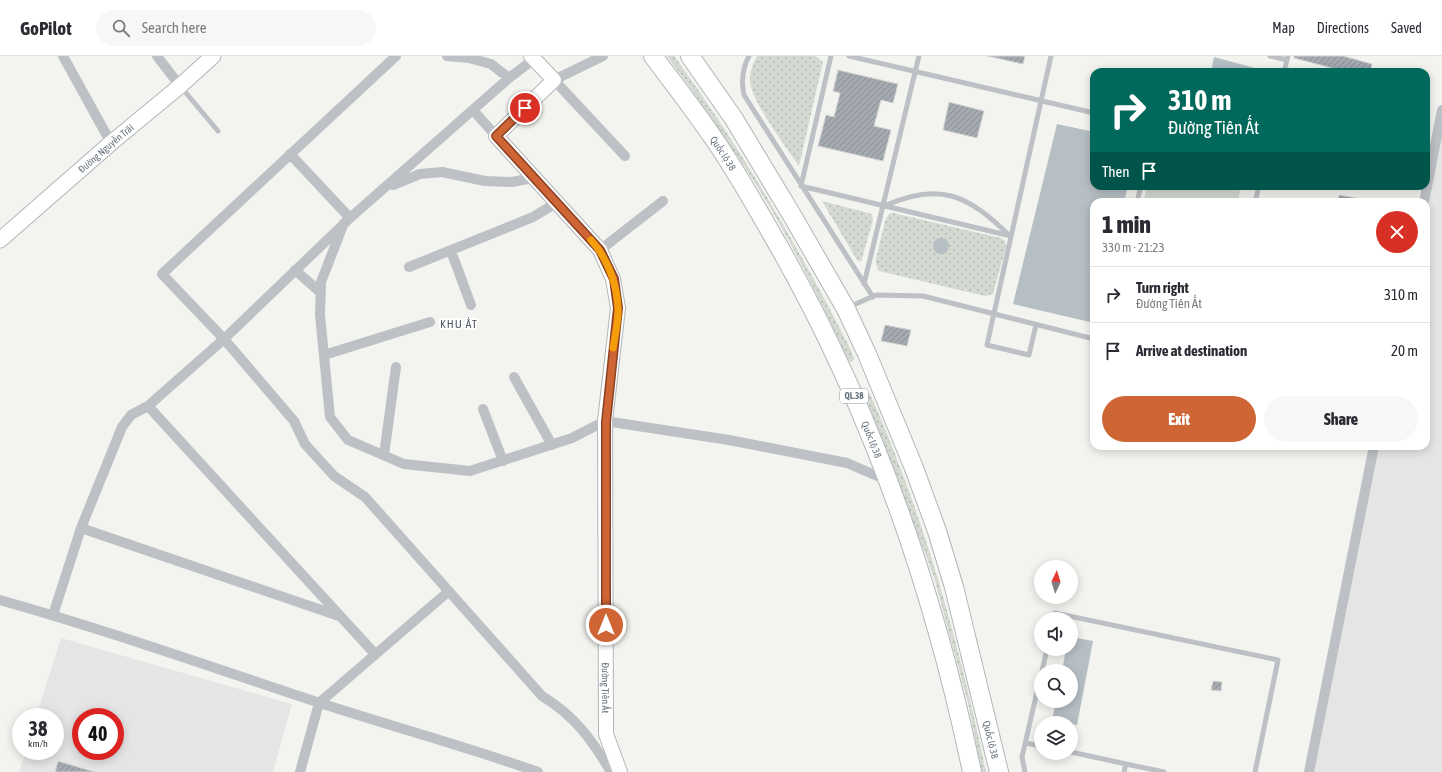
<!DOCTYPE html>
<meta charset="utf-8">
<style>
body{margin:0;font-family:"Asap Condensed",sans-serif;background:#f7f7f7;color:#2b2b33;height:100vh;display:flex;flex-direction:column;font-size:15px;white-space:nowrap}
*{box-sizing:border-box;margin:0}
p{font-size:13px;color:#7c7c81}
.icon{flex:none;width:22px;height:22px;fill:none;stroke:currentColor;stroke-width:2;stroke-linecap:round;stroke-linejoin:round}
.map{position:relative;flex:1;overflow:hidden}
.sheet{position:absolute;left:1090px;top:142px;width:340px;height:252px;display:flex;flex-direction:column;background:#fff;border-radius:12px;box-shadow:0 2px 10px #0003}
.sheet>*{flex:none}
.guide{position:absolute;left:1090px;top:12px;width:340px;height:122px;border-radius:12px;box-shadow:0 2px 10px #0003;background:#00695c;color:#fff;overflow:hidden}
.needle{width:26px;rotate:4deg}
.fabs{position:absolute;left:1034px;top:504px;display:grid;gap:8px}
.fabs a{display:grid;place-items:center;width:44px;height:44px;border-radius:50%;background:#fff;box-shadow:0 2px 10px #0003;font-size:20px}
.speed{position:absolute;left:12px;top:652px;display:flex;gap:8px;font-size:20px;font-weight:700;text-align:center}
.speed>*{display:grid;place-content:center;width:52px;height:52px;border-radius:50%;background:#fff;box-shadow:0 2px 10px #0003;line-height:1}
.speed small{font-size:10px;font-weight:400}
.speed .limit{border:6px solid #d22;background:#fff;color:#111}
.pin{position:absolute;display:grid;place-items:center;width:34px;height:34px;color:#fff;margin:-17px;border:2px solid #fff;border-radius:50%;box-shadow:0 1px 4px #0007}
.me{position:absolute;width:44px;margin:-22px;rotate:0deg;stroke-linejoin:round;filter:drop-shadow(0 0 3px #0008)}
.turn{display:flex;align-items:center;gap:14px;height:84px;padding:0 12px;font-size:18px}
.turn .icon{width:52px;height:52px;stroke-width:2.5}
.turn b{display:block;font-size:28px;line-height:34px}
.then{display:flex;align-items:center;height:38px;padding:0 12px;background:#0003;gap:8px;font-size:15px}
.round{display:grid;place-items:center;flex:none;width:42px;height:42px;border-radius:21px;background:#f7f7f7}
.summary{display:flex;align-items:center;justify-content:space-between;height:68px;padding:0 12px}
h1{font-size:24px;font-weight:800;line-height:30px}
.action{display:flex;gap:8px;margin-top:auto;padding:8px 12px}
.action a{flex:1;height:46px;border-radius:24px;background:#cf6435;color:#fff;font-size:16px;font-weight:800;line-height:46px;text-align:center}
.action a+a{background:#f7f7f7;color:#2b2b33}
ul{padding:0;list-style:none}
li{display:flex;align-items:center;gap:12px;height:56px;padding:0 12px;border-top:1px solid #e1e1e2}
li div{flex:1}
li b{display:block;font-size:15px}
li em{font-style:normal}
header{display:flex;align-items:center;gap:24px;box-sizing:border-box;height:56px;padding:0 20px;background:#fff;border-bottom:1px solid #e1e1e2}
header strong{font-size:19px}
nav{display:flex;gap:22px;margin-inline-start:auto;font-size:14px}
.search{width:280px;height:36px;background:#f7f7f7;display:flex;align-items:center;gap:10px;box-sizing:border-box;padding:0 14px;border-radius:22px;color:#7c7c81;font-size:15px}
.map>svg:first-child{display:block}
</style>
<header>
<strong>GoPilot</strong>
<div class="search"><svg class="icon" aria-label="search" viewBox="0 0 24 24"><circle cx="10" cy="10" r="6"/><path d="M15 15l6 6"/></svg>Search here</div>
<nav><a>Map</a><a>Directions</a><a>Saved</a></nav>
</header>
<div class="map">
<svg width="1442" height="716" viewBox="0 0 1442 716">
<defs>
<pattern id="grass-dots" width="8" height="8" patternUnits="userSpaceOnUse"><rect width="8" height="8" fill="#d4dad2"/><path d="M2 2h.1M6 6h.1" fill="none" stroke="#b0b5b0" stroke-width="1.8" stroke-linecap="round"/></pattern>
<pattern id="building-hatch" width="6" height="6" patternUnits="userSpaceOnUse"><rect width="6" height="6" fill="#a4aab0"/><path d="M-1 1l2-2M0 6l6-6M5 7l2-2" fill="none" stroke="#898f94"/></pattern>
</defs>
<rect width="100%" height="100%" fill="#f3f4f0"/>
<path fill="#e4e5e4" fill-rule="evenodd" d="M1442,54V716H1313L1377,390H1426V146Z
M61,582L292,648L273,716H19L26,695H55V661H36ZM81,661H115V695H81Z"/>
<path fill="url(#grass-dots)" d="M667,0H674L680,8C745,99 800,194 851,294L854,303L852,306L849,305C822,248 794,190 760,135C731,89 699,44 667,0Z
M757,0H815L823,6L799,110C787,92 750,44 750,24C750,15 753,8 757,0Z
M822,145L872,158L873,164L861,206L857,204Z
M893,157L1001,182L1005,185L1006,191L993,238L985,240L879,215L876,208V203L885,165L889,158Z
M868,338H870C924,459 959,587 986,716H982L968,647L934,521L866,342Z"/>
<path fill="#d4dad2" d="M1147,130H1241L1238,146H1153L1144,144Z"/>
<path fill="#b6bfc4" d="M1214,1L1255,12L1254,16H1211Z
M1057,68L1094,76V130H1128L1124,146H1094V267L1013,248Z
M933 190a8 8 0 1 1 16 0a8 8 0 1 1-16 0Z
M1071,581L1093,585L1077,669L1052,664L1056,645H1071V615H1062L1066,593H1071Z"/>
<path fill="url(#building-hatch)" stroke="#d5d5d3" d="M987,0H1025L1023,8Z
M1294,0H1343L1372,8L1370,16H1347L1294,2Z
M838,14L898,28L893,47L881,44L874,70L891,74L883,105L818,90L826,59L834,61L840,37L833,35Z
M949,46L984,55L977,82L943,74Z
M1339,139L1356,142V146H1338Z
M885,269L911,274L907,290L881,285Z
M1213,625L1222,626L1221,635L1211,634Z
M58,705L95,716H55Z"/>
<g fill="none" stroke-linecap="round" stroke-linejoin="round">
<defs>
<g id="secondary">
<path id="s1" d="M531,0L554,24L496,80L600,194L613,223L618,252L605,365L606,678L620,716"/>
</g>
<g id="primary">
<path id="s2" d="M0,184L111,87L180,30L213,0"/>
</g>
<g id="highway">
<path id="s3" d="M653,0C674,28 695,55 714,83C735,113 752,144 770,175C868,343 932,525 972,716"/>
<path id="s4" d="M690,0L734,63L793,161L846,253L867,298L914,412L937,475L954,531L999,716"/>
</g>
</defs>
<use href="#secondary" stroke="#b2b6ba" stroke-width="16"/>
<use href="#primary" stroke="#b1b4b8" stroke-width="17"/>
<use href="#highway" stroke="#b2b5b8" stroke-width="20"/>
<path stroke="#bdc0c4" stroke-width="5" d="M749,0C742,13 741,25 744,39L873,241
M831,0L801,130L1011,180
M849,0L1094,57
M1270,0L1287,4
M1284,16L1288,0
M181,31L218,75
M1137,146L1141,130
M1255,146L1259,130
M884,150C940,125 968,139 1010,180
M864,228L919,0
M849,251L876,239L923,240L1094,283
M1036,269L1029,299L987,289L1051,0
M1053,563L1055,557L1278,604L1255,716
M1042,615L1047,593
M1026,687L1041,690
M1071,696L1126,708L1124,716
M1126,708L1164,716
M1025,716L1022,701L1041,618"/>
<path stroke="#bdc0c4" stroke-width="10" d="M63,0L111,87
M157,0L180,30
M396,0L162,218L224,283L294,365L305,388L334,420L365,441L542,640C575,660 592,684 611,716
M447,0L469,2L491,8L509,22
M603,0L554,24L625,100
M473,54L496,80
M290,98L350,162
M393,129L420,118L442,116L485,125L512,126L533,122
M1424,146L1442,54
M344,167L321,226L320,259L330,361L348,384L404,408L470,415L572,382L605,365L729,384L847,407L889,425
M600,194L663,145
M451,195L471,249
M409,211L533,161L556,147
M295,214L320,236
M324,299L430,266
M514,321L552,389
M148,350L375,598
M483,353L503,405
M384,399L396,311
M81,472L339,560
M0,544C107,574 211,611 317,646C390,670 465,690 538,716
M53,559L81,472L122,371L131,359L148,350L224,283L350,162L509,22L534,3
M300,716L319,647L449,535
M1309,716L1374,390"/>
<use href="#secondary" stroke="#fff" stroke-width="14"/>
<use href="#primary" stroke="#fff" stroke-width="15"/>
<use href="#highway" stroke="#fff" stroke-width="18"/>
</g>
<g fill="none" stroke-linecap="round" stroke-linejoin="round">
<defs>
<path id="route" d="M525,52L496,80L600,194L614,223L618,252L606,366V569"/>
</defs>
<use href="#route" stroke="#874122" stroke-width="10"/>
<use href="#route" stroke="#cf6435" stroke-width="7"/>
<path stroke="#f59e0b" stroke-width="7" d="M591,184C607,202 617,227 618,252C619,264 615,279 613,292"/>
</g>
<g text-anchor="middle" stroke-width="4" stroke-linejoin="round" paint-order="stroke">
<rect fill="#fff" stroke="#949ca5" stroke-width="1" x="840" y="333" width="28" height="14" rx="3"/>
<g font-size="9" font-weight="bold" fill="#66727e">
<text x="854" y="343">QL.38</text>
</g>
<g font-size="10" fill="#66727e" stroke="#fff">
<text dy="4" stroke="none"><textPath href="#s2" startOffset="140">Đường Nguyễn Trãi</textPath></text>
<text dy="4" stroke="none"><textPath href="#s3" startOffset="120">Quốc lộ 38</textPath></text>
<text dy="4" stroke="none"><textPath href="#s3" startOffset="443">Quốc lộ 38</textPath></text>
<text dy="4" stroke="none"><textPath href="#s1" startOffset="710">Đường Tiên Ất</textPath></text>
<text dy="4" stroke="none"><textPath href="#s4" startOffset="753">Quốc lộ 38</textPath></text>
</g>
<g font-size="12" letter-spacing="1" fill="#535b64" stroke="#fff">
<text x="459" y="272">KHU ẤT</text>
</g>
</g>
</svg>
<div class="fabs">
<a><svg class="needle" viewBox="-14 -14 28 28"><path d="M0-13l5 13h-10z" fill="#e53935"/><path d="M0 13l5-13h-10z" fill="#7c7c81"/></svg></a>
<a><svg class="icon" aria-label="sound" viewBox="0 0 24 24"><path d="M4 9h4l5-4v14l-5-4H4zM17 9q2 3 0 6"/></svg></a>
<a><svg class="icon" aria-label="search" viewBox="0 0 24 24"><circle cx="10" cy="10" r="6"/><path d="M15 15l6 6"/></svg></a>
<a><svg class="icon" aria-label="layers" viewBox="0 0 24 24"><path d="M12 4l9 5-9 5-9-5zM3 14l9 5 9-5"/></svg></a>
</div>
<div class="speed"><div>38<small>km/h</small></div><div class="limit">40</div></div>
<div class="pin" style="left:525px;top:52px;background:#d93025"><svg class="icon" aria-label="arrive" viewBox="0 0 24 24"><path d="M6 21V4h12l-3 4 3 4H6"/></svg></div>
<svg class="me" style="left:606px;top:569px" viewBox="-20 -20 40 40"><circle r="17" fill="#cf6435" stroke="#fff" stroke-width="3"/><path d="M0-11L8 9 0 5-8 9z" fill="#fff"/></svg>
<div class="guide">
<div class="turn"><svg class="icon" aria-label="right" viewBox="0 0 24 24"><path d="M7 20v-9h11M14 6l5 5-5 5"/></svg><div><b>310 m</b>Đường Tiên Ất</div></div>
<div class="then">Then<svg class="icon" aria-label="arrive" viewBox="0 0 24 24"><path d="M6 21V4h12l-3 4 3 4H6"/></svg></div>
</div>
<section class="sheet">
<div class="summary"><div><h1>1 min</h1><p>330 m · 21:23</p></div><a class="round" style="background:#d93025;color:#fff"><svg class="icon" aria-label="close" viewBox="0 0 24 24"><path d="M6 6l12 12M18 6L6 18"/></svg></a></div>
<ul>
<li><svg class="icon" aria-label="right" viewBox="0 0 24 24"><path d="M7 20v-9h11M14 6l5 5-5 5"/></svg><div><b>Turn right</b><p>Đường Tiên Ất</p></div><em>310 m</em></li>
<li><svg class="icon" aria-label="arrive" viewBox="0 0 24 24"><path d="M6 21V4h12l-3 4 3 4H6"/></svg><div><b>Arrive at destination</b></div><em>20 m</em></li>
</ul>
<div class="action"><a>Exit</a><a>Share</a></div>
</section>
</div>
